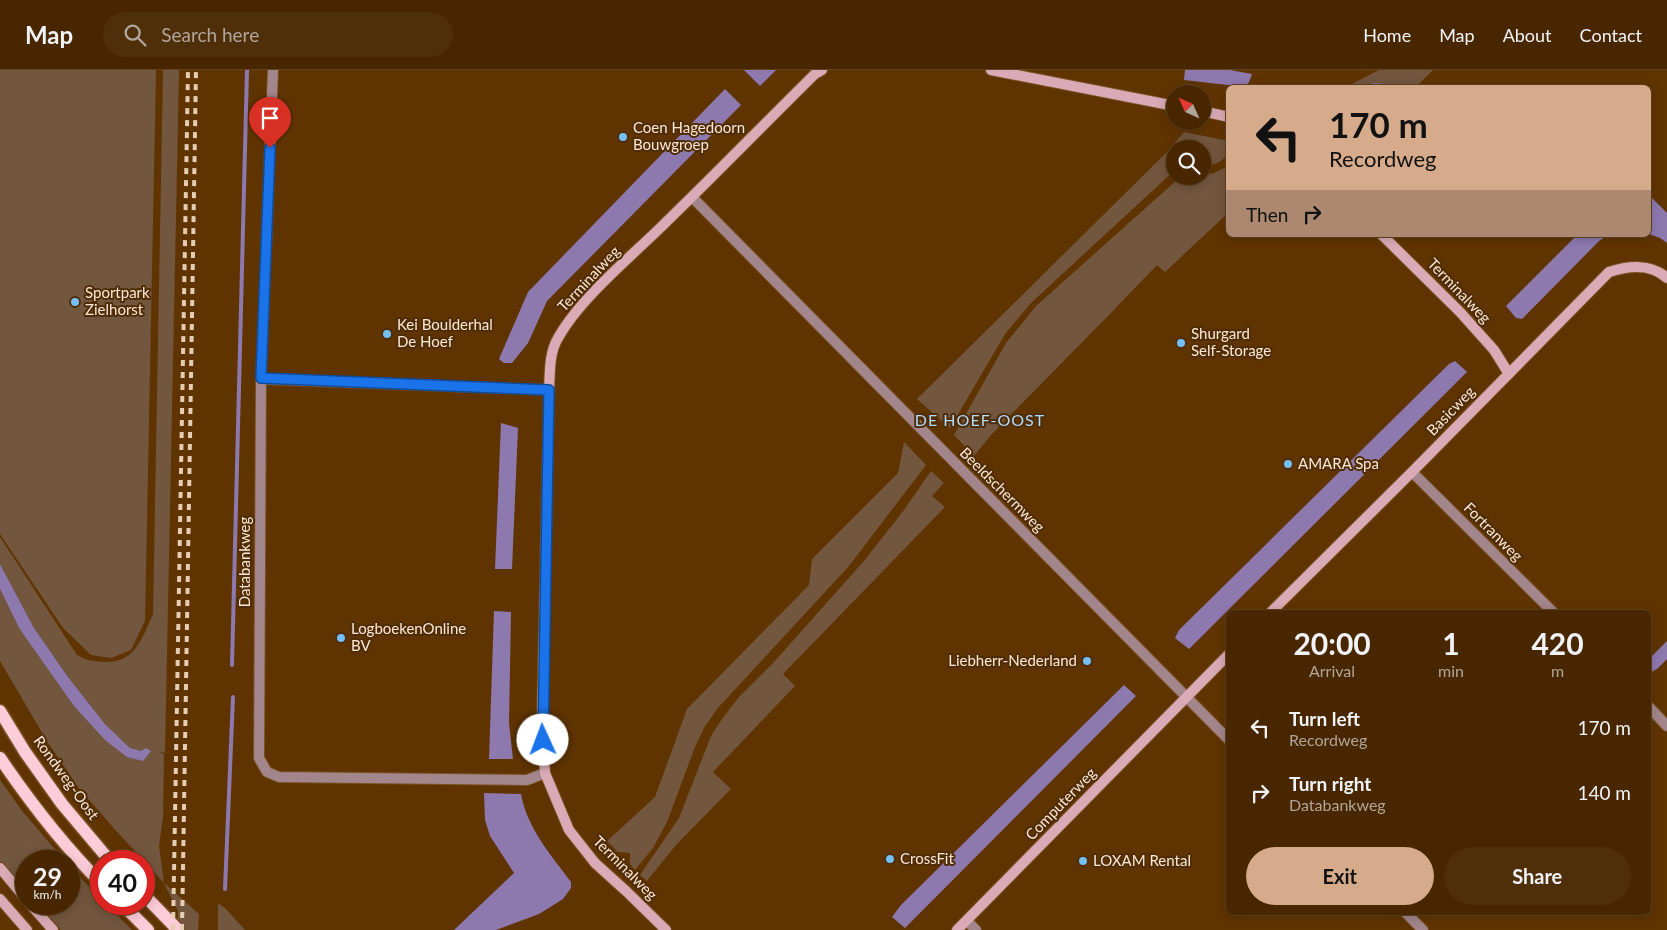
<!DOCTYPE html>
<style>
body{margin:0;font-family:Lato,sans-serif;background:#4f2f0a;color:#f1f3f6;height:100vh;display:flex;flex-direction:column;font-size:19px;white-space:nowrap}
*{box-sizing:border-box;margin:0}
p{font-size:16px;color:#b1a599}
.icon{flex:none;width:28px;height:28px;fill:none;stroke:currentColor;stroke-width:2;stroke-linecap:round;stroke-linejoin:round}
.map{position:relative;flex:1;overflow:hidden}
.sheet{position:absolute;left:1226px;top:540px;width:425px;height:305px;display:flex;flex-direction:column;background:#482700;border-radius:8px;box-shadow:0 2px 12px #0003,0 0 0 1px #604422}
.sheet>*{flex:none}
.top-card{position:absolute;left:1226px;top:15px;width:425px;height:152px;border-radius:8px;box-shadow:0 2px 12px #0003,0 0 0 1px #604422;background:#d6ab8b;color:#111;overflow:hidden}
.needle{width:32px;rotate:315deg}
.buttons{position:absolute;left:1166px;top:15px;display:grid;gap:10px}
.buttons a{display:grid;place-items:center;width:45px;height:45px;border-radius:50%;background:#482700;box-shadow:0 2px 12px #0003,0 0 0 1px #604422;font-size:25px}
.speed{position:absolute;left:15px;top:780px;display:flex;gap:10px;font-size:25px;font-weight:700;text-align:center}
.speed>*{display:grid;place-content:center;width:65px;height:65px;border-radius:50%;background:#482700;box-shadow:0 2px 12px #0003,0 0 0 1px #604422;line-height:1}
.speed small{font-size:12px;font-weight:400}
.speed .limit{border:8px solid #d22;background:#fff;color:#111}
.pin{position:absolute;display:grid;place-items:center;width:42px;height:42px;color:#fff;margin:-51px -21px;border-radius:50% 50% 50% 0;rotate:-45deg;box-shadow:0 0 5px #0007}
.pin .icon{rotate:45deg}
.me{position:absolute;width:55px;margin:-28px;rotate:358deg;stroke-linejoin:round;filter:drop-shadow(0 0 4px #0008)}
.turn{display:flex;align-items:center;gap:18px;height:105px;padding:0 20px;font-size:22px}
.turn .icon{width:65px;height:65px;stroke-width:2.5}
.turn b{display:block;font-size:35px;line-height:42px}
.then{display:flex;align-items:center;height:48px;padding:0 20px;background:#0003;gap:10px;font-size:19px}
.eta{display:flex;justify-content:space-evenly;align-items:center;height:85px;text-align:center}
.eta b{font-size:30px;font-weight:700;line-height:35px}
.button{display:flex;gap:10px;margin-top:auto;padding:10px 20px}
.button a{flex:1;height:58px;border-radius:30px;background:#d6ab8b;color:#111;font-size:20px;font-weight:700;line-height:58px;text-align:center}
.button a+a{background:#4f2f0a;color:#f1f3f6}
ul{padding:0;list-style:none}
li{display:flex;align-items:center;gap:15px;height:65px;padding:0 20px}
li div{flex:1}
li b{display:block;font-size:19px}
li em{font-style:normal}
header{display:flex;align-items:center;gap:30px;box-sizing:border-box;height:70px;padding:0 25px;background:#482700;border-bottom:1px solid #604422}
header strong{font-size:24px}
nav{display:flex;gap:28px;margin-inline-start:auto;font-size:18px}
.search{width:350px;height:45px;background:#4f2f0a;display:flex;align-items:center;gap:12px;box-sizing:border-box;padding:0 18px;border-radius:28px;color:#b1a599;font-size:19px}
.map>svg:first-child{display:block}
</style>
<header>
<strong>Map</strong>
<div class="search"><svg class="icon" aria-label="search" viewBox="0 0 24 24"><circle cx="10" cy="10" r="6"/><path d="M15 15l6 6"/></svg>Search here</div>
<nav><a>Home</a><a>Map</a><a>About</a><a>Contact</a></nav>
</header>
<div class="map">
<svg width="1667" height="860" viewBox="0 0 1667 860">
<rect width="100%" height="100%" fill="#603400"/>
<path fill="#73563e" d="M0,0H156L145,551L131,580L111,588L91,585L63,558L0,464Z
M163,0H179L165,683L158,681L164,684L163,747L159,776L164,813L199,844L198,860H178V841L164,813L111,755L78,717L47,671L0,591V519L19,558L105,670L141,681L130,678L105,654L68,607L34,558L0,494V467L77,585C87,591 95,592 107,592C136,592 143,566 153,544Z
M1379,0H1433L1417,16L1374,13L1365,17L1344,18Z
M1184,62L1229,71C1229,91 1219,93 1203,97L1202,79H1175V100L1031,233L1005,264L950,358L917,329L1169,80Z
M1229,93V142L1165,202L1157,195L1106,248L991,365L974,386L954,365L1006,273L1036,236L1177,110L1214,103L1224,98Z
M904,372L926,395L849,496L717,639L704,658L695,677L667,752L653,778L635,800L630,794V783L618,782L607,771L655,727L687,639L809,515L812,489L898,403Z
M931,401L944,413L932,426L945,437L783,604L795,616L713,702L731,719L675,776L647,811L640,805L679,748L711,666L722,649L739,627L774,592L863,492L904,440Z
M0,710L23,742L65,791H26V820L0,791Z
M69,796L101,829V834H106L132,860H61L38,834H69Z
M218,833L226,839L245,860H218Z"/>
<path fill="#8e79af" d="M744,0H776L760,16Z
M1185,0H1230L1252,4L1249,12L1245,17L1184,10Z
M1374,13L1417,16L1415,18L1365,17Z
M725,19L741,35L547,231L528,273L512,293H504L499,289L528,222Z
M1649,125L1667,143V173L1660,168L1649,164Z
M1577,165H1608L1599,171L1522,249L1516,248L1506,236Z
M1455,291L1467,302L1189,579L1175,568L1179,560L1449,294Z
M501,353L518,358L512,499H495Z
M0,494L34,558L68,607L105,654L130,678L141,681L146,678L151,681L143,691L127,687L105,670L74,636L19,558L0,519Z
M494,541L511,542L509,653L513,689H489Z
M1667,571V589L1657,599L1649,603V589Z
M1124,615L1136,626L905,858L892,847L901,835Z
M484,723L521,724C527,758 551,785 571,812V818L563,829L539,844L496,860H454L514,803L490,766L485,750Z"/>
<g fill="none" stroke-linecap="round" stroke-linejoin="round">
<path stroke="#8e79af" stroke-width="4" d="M232,595L247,0
M225,819L233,627"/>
<defs>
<path id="street" d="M273,0L261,309L259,688L267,702L279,707L527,710L545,703
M692,127L1229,670
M261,309L549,320
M1412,402L1553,542
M1649,637L1667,656
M1405,842L1423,860
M967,851L976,860"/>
<path id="secondary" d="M991,0L1175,36
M1202,41L1229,47
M1382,165L1460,242L1494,280L1509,304
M1271,542L1412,402L1609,202C1627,196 1651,193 1667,208
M0,798L26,829
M0,829L27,860
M30,834L53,860
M666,860L626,821L595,793L569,760L545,703L542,654L549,320C550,302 549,283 558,268C579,230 627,190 659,159C712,108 763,55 815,4L822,0
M957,860L1229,584"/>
<path id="primary" d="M0,641L25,682L62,734L110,791
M0,688C30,732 63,775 101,813
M144,825L178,860
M122,834L148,860"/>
</defs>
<use href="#street" stroke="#795122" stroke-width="12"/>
<use href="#secondary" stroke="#795122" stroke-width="12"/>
<use href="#primary" stroke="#795122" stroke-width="15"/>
<use href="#street" stroke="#a3858c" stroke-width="10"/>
<use href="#secondary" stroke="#daabb6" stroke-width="10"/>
<use href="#primary" stroke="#fcccd8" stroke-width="12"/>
<path stroke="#e5ccb4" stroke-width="4" stroke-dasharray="6 6" stroke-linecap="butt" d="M173,860L188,0
M182,860L196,0"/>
</g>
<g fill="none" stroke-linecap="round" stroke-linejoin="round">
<defs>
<path id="route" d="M270,78L261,308L549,320L543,670"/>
</defs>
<use href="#route" stroke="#114b97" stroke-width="12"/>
<use href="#route" stroke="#1a73e8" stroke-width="9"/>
</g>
<g fill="#76c0f7" stroke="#4f2d08" stroke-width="2">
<circle cx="623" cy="67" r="5"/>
<circle cx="75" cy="232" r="5"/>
<circle cx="387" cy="264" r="5"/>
<circle cx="1181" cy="273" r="5"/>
<circle cx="1288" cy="394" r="5"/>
<circle cx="341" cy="568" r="5"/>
<circle cx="1087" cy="591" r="5"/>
<circle cx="890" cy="789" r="5"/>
<circle cx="1083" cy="791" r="5"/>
</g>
<g text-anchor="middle" stroke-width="4" stroke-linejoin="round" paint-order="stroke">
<g font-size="15" fill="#fde7d4" stroke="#4f2d08" text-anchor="start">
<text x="633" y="63">Coen Hagedoorn<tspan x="633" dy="17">Bouwgroep</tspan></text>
<text x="85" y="228">Sportpark<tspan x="85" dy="17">Zielhorst</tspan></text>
<text x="397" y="260">Kei Boulderhal<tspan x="397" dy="17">De Hoef</tspan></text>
<text x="1191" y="269">Shurgard<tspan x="1191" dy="17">Self-Storage</tspan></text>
<text x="1298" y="399">AMARA Spa</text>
<text x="351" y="564">LogboekenOnline<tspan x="351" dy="17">BV</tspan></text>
<text x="1077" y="596" text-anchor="end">Liebherr-Nederland</text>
<text x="900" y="794">CrossFit</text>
<text x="1093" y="796">LOXAM Rental</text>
</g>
<g font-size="15" fill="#fde7d4" stroke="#4f2d08">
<text transform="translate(589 209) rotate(-47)" y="5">Terminalweg</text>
<text transform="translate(1459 221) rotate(46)" y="5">Terminalweg</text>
<text transform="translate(1451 341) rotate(-46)" y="5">Basicweg</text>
<text transform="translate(1002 420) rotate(45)" y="5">Beeldschermweg</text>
<text transform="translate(1493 462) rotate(45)" y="5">Fortranweg</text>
<text transform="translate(245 492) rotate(-90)" y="5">Databankweg</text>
<text transform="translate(66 708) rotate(54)" y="5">Rondweg-Oost</text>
<text transform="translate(1061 734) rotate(-46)" y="5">Computerweg</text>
<text transform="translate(625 798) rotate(45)" y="5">Terminalweg</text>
</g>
<g font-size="16" letter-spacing="1" fill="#b3daf9" stroke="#4f2d08">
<text x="980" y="356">DE HOEF-OOST</text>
</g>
</g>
</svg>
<div class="buttons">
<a><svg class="needle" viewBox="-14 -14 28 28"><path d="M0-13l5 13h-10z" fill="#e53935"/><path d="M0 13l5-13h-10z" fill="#b1a599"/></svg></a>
<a><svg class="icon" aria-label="search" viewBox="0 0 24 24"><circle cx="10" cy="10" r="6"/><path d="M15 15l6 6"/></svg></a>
</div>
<div class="speed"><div>29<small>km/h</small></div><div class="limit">40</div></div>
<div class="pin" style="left:270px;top:78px;background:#d93025"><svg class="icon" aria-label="arrive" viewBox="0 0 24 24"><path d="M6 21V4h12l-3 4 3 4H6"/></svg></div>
<svg class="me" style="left:543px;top:670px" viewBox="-20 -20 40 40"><circle r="19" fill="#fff"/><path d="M0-13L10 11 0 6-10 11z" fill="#1a73e8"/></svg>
<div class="top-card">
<div class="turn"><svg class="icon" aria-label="left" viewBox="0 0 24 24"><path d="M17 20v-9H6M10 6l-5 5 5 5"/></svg><div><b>170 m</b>Recordweg</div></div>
<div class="then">Then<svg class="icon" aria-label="right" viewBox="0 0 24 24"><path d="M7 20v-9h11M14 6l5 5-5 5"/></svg></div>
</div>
<section class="sheet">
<div class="eta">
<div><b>20:00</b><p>Arrival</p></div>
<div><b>1</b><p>min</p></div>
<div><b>420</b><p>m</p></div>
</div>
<ul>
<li><svg class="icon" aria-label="left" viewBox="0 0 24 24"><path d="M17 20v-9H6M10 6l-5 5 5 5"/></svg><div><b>Turn left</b><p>Recordweg</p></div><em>170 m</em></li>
<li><svg class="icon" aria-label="right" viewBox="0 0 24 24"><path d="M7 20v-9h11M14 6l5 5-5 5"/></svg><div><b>Turn right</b><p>Databankweg</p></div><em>140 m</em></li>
</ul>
<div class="button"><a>Exit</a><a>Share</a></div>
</section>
</div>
